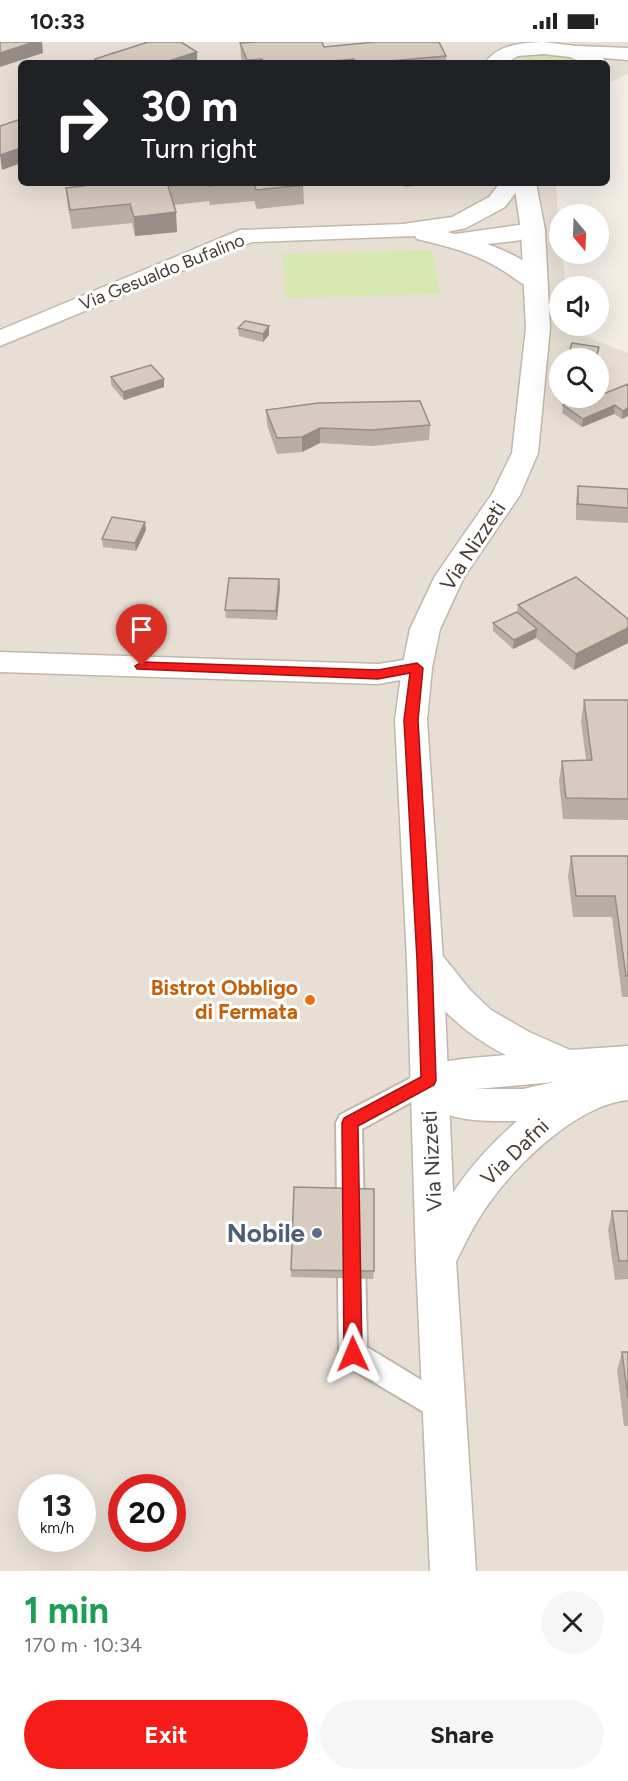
<!DOCTYPE html>
<meta charset="utf-8">
<style>
body{margin:0;font-family:Figtree,sans-serif;background:#f6f6f6;color:#222;height:100vh;display:flex;flex-direction:column;font-size:22px;white-space:nowrap}
*{box-sizing:border-box;margin:0}
p{font-size:20px;color:#767676}
.icon{flex:none;width:33px;height:33px;fill:none;stroke:currentColor;stroke-width:2;stroke-linecap:round;stroke-linejoin:round}
.map{position:relative;height:1529px;overflow:hidden}
.drawer{display:flex;flex-direction:column;background:#fff;flex:1}
.drawer>*{flex:none}
.hud{position:absolute;left:18px;top:18px;width:592px;height:126px;border-radius:9px;box-shadow:0 6px 24px #0002;background:#202124;color:#fff;overflow:hidden}
.needle{width:39px;rotate:161deg}
.fabs{position:absolute;left:549px;top:162px;display:grid;gap:12px}
.fabs a{display:grid;place-items:center;width:60px;height:60px;border-radius:50%;background:#fff;box-shadow:0 6px 24px #0002;font-size:30px}
.speed{position:absolute;left:18px;top:1432px;display:flex;gap:12px;font-size:30px;font-weight:700;text-align:center}
.speed>*{display:grid;place-content:center;width:78px;height:78px;border-radius:50%;background:#fff;box-shadow:0 6px 24px #0002;line-height:1}
.speed small{font-size:15px;font-weight:400}
.speed .limit{border:9px solid #d22;background:#fff;color:#111}
.pin{position:absolute;display:grid;place-items:center;width:51px;height:51px;color:#fff;margin:-62px -26px;border-radius:50% 50% 50% 0;rotate:-45deg;box-shadow:0 0 6px #0007}
.pin .icon{rotate:45deg}
.me{position:absolute;width:66px;margin:-33px;rotate:359deg;stroke-linejoin:round;filter:drop-shadow(0 0 4px #0008)}
.turn{display:flex;align-items:center;gap:21px;height:126px;padding:0 24px;font-size:27px}
.turn .icon{width:78px;height:78px;stroke-width:2.5}
.turn b{display:block;font-size:42px;line-height:51px}
.round{display:grid;place-items:center;flex:none;width:63px;height:63px;border-radius:32px;background:#f6f6f6}
.summary{display:flex;align-items:center;justify-content:space-between;height:102px;padding:0 24px}
h1{font-size:36px;font-weight:700;line-height:45px;color:#1e9e55}
.primary-button{display:flex;gap:12px;margin-top:auto;padding:12px 24px}
.primary-button a{flex:1;height:69px;border-radius:36px;background:#f61c1a;color:#fff;font-size:24px;font-weight:700;line-height:69px;text-align:center}
.primary-button a+a{background:#f6f6f6;color:#222}
.status{display:flex;justify-content:space-between;align-items:center;height:42px;padding:0 30px;background:#fff;direction:ltr}
.status svg{height:16px;fill:currentColor}
.map>svg:first-child{display:block}
</style>
<div class="status"><b>10:33</b><svg viewBox="0 0 49 12"><path d="M0 12V9h3v3zM5 12V6h3v6zM10 12V3h3v9zM15 12V0h3v12zM26 1h20v11H26zM47 4h2v5h-2z"/></svg></div>
<div class="map">
<svg width="628" height="1529" viewBox="0 0 628 1529">
<rect width="100%" height="100%" fill="#f3ede6"/>
<path fill="#e7ded4" fill-rule="evenodd" d="M0,0H628V32L608,41V21H21V141H556L560,212H562L566,244H560V284H570L571,289L628,311V1529H0ZM560,316H598V356H560ZM32,1446H82V1497H32ZM122,1446H172V1497H122Z"/>
<path fill="#d6e7b0" d="M552,9L580,18L582,21H520C528,10 539,11 552,9Z
M432,208L440,252L285,256L283,212Z"/>
<g fill="none" stroke-linecap="round" stroke-linejoin="round">
<defs>
<path id="service" d="M428,1027L437,1030L441,1038L437,1046L362,1087L367,1305L454,1358L459,1368L454,1378L444,1382L343,1322L339,1312L336,1081L340,1073Z"/>
<path id="minor" d="M500,141H523L505,165L466,186L447,190L455,192L533,181L541,183L545,188L541,193L515,199L487,202C507,209 535,222 547,240L543,245C526,249 516,236 502,228C475,211 447,204 417,197L415,194L252,200L0,304V288L240,188L403,182L452,175L489,155Z
M0,610L378,622L417,616L428,619L432,626L428,633L378,642L0,630Z
M425,904L438,908L470,948L491,968L529,990L570,1008L628,1004V1058C575,1063 511,1127 483,1170C470,1189 461,1211 450,1231L436,1236L422,1231L416,1218C442,1161 470,1120 517,1079C475,1079 431,1082 409,1038L415,1027C444,1017 475,1016 506,1013C465,993 429,959 407,918L412,908ZM554,1040L523,1047H476Z"/>
<path id="tertiary" d="M543,0L576,4L628,6V18L603,16L606,21H583L570,15L543,12L518,14L506,21H485C498,2 522,1 543,0Z
M514,141H536L545,188L550,286L538,411L520,453L464,535L440,587L432,626L427,678L443,918L456,1218L476,1529H430L416,1218L407,918L395,678L402,626L410,587L435,534L492,452L512,411L526,286L521,188Z"/>
</defs>
<use href="#service" stroke="#c1b7ac" stroke-width="4"/>
<use href="#minor" stroke="#c1b7ac" stroke-width="3"/>
<use href="#tertiary" stroke="#c1b7ac" stroke-width="3"/>
<use href="#service" fill="#fff" fill-rule="evenodd"/>
<use href="#minor" fill="#fff" fill-rule="evenodd"/>
<use href="#tertiary" fill="#fff" fill-rule="evenodd"/>
</g>
<path fill="#b9aea4" d="M240,1L324,5L446,14V21H243L241,15Z
M88,141H303L304,162L257,167L254,159L210,163L209,159L174,163L177,190L135,194L132,181L72,187L68,165L66,146L88,144Z
M403,141H445L405,145Z
M238,286L269,293L263,300L239,294Z
M111,335L164,337V345L124,358L111,343Z
M628,342V374L622,377L614,372L582,385L562,371L563,363L565,362L556,356L557,347L560,346V356H598Z
M266,368L430,383L429,398L372,404L320,401L302,410L277,412L267,383Z
M578,444L628,447V481L576,478V459Z
M146,488L136,509L103,505L102,497Z
M279,537L277,578L226,576L225,568Z
M518,563L628,577V601L574,628L536,596L513,607L493,589V581L517,570Z
M584,658H628V778L563,777L559,739L562,719L586,718L581,679Z
M571,814H628V955H622L612,875H573L568,834Z
M612,1169H628V1237L615,1238L608,1188Z
M291,1228L374,1229L373,1237L291,1235Z
M622,1310H628V1384H624L617,1328Z"/>
<path fill="#968d86" d="M34,0H42L43,11L0,25V11Z
M197,10V21H162Z
M354,17V21H312Z
M21,106V121L2,128L0,113Z
M176,170L177,190L135,194L134,175Z
M269,284V293L263,300V292Z
M164,337V345L124,358L123,350Z
M615,363L614,372L582,385L583,377Z
M628,366V374L622,377L623,369Z
M320,386V401L302,410V395Z
M145,480L146,488L136,509L135,501Z
M279,537L280,546L277,578L276,569Z
M628,586V601L574,628L576,612Z
M537,587L536,596L513,607L514,598Z"/>
<path fill="#d7cabf" stroke="#968d86" stroke-width="1.5" d="M0,0H34L0,11Z
M148,0H181L197,10L162,21H101L95,17Z
M256,0H322L324,5L375,0H439L446,14L367,21H356L354,17L312,21H263L262,17L247,18L240,1Z
M21,77V106L0,113V84Z
M90,141H201L168,144L176,170L134,175L130,162L70,168L66,146L91,143Z
M208,141H239L209,144Z
M254,141H303L304,143L256,148Z
M245,279L269,284L263,292L238,286Z
M572,301L599,305L596,316H567Z
M151,323L164,337L123,350L111,335Z
M628,342V366L623,369L615,363L583,377L563,363L573,358L569,356H598V351L601,353Z
M420,359L430,383L372,388L320,386L302,395L277,396L266,368L318,361Z
M578,444L628,447V466L578,462Z
M112,475L145,480L135,501L102,497Z
M576,535L628,577V586L576,612L518,563Z
M229,536L279,537L276,569L225,568Z
M517,570L537,587L514,598L493,581Z
M584,658H628V757L566,756L562,719L592,718Z
M571,814H628V934H626L615,854H576Z
M294,1145L374,1147V1229L291,1228Z
M612,1169H628V1219H619Z
M622,1310H628V1356Z"/>
<path fill="#f61c1a" stroke="#a01211" stroke-width="1.5" d="M142,620L378,628L417,621L423,626L418,678L432,918L436,1038L434,1043L358,1084L362,1312L359,1318L353,1320L347,1318L344,1312L342,1081L344,1076L421,1035L417,918L404,678L410,631L378,637L137,627L135,624Z"/>
<circle fill="#e8710a" stroke="#fff" stroke-width="2" cx="310" cy="958" r="6"/>
<circle fill="#5c6f8a" stroke="#fff" stroke-width="2" cx="317" cy="1191" r="6"/>
<g text-anchor="middle" stroke-width="6" stroke-linejoin="round" paint-order="stroke">
<g font-size="18" fill="#463d36" stroke="#fff">
<text transform="translate(162 230) rotate(-22)" y="6">Via Gesualdo Bufalino</text>
</g>
<g font-size="21" fill="#463d36" stroke="#fff">
<text transform="translate(473 504) rotate(-57)" y="7">Via Nizzeti</text>
<text transform="translate(515 1110) rotate(-44)" y="7">Via Dafni</text>
<text transform="translate(432 1119) rotate(-93)" y="7">Via Nizzeti</text>
</g>
<g font-size="21" font-weight="bold" fill="#c56008" stroke="#fff" text-anchor="end">
<text x="298" y="953">Bistrot Obbligo<tspan x="298" dy="24">di Fermata</tspan></text>
</g>
<g font-size="26" font-weight="bold" fill="#4e5e75" stroke="#fff" text-anchor="end">
<text x="305" y="1200">Nobile</text>
</g>
</g>
</svg>
<div class="fabs">
<a><svg class="needle" viewBox="-14 -14 28 28"><path d="M0-13l5 13h-10z" fill="#e53935"/><path d="M0 13l5-13h-10z" fill="#767676"/></svg></a>
<a><svg class="icon" aria-label="sound" viewBox="0 0 24 24"><path d="M4 9h4l5-4v14l-5-4H4zM17 9q2 3 0 6"/></svg></a>
<a><svg class="icon" aria-label="search" viewBox="0 0 24 24"><circle cx="10" cy="10" r="6"/><path d="M15 15l6 6"/></svg></a>
</div>
<div class="speed"><div>13<small>km/h</small></div><div class="limit">20</div></div>
<div class="pin" style="left:142px;top:624px;background:#d93025"><svg class="icon" aria-label="arrive" viewBox="0 0 24 24"><path d="M6 21V4h12l-3 4 3 4H6"/></svg></div>
<svg class="me" style="left:353px;top:1312px" viewBox="-20 -20 40 40"><path d="M0-17L14 15 0 8-14 15z" fill="#f61c1a" stroke="#fff" stroke-width="4"/></svg>
<div class="hud">
<div class="turn"><svg class="icon" aria-label="right" viewBox="0 0 24 24"><path d="M7 20v-9h11M14 6l5 5-5 5"/></svg><div><b>30 m</b>Turn right</div></div>
</div>
</div>
<section class="drawer">
<div class="summary"><div><h1>1 min</h1><p>170 m · 10:34</p></div><a class="round"><svg class="icon" aria-label="close" viewBox="0 0 24 24"><path d="M6 6l12 12M18 6L6 18"/></svg></a></div>
<div class="primary-button"><a>Exit</a><a>Share</a></div>
</section>
